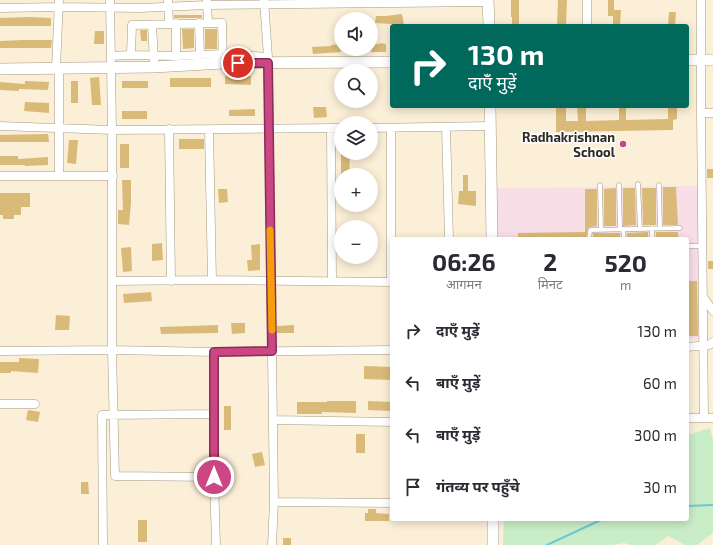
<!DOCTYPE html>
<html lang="hi">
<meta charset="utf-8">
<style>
body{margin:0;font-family:"Exo 2","Noto Sans Devanagari",sans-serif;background:#f7f7f7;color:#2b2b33;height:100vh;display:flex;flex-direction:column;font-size:15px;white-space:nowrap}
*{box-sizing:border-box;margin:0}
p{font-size:13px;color:#7c7c81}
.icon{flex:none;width:22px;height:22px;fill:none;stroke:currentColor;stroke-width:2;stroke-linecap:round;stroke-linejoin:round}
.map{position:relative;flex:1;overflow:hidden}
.sheet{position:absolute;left:390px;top:237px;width:299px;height:284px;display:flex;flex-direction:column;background:#fff;border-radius:4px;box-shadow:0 2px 10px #0003}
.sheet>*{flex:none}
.top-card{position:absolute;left:390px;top:24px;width:299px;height:84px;border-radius:4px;box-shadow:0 2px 10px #0003;background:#00695c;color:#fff;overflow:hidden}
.controls{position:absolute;left:334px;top:12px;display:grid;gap:8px}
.controls a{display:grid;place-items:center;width:44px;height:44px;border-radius:50%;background:#fff;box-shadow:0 2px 10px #0003;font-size:20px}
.pin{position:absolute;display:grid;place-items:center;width:34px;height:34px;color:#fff;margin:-17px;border:2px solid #fff;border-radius:50%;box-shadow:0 1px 4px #0007}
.me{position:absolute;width:44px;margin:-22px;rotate:0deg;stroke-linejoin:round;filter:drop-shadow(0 0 3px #0008)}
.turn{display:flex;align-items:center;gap:14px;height:84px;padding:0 12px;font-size:18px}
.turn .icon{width:52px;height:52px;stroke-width:2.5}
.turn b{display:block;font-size:28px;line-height:34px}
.eta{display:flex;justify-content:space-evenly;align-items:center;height:68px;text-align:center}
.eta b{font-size:24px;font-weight:700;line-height:28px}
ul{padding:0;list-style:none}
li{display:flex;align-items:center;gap:12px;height:52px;padding:0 12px}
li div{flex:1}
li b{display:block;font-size:15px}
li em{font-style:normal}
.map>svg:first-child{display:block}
</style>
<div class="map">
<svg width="713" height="545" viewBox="0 0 713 545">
<rect width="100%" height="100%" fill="#fbefd7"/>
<path fill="#f8dfe7" d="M698,186L701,339H687V239H497L496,188Z"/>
<path fill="#c9edc7" d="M710,428L713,440V533L697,545H685L668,536L656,545H631L624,543L614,545H503L504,519H687V436L688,435Z"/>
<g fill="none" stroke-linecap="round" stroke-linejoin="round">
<path stroke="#6bc8d9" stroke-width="2" d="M687,506L713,505
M547,545L603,519"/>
</g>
<path fill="#daba78" d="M511,0H519V26H512V17H511Z
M558,0H567L566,26H557Z
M608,0H614V10H621L620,26H615V24H613V16H608Z
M669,12H676L675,26H668Z
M402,14L404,25L392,26V24L375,23L376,16H386Z
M174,15H202V18H174Z
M29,17L51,18V26H0V18Z
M182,29H194V48L183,49Z
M205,29H217V49H205Z
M140,30H147V41H141Z
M95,31H104V44H94Z
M22,40H52L51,48H0V41Z
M380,43L386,44V52H371V44H379Z
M341,44V52L313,54L312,47L331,46V45Z
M225,76H251V85L225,84Z
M99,77L101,105H92L90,78Z
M170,78H211V87H170Z
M25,81L49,82L48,90L19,89V91L0,90V82L25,84Z
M71,81H78V103H71Z
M122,81H148V88H122Z
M25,102L49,103V113L24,111Z
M556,106H566V121H578L577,106H586V121L619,120V106H626V120L668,119V106H677V119L673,120V130L556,132Z
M313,107H326L327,117L314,118Z
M255,109V116H229V110Z
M122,111H147V119H122Z
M48,134L49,142H0V135Z
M179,139H204V149H179Z
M69,140H78L76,164L67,163Z
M120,144H129V168H120Z
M341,153H350L349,175H341Z
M0,156H18V159L48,157V165L25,166V165H0Z
M707,169H713V178H707Z
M463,175H468V191H476V206L458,204L459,191H463Z
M122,180H131V203L129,225L118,224V210H123Z
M663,187H676L678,225H663Z
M616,188V226H604V189Z
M623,188H635L636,225L623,226Z
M642,188H656V225H643Z
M218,189H227L228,202L219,203Z
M585,189H597V226L590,227L588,229L586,239H553V237L518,238V233L585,232Z
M0,193H30V207H21V215H14V219H3V215H0Z
M648,232V239H627V233Z
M656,232H678V239H656Z
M593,233H620V239H593Z
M162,243L163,260L152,261V244Z
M260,244V270L248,271L247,260H252L251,245Z
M131,247L132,271L123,272L121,248Z
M708,261H713V269H708Z
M687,281H697L698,336H687Z
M151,292L152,301L124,303L123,294Z
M56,315L70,316L69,330H55Z
M231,323H245V333L232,334Z
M218,325V333L161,334L160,327Z
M294,325V333H277V326Z
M19,358L39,359L38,373L11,371V373H0V362H19Z
M364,366L392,367V380L364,379Z
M327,401H356V413L322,412V414H297V402H327Z
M368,401L392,402V411L368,410Z
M224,406H231V430H224Z
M28,410L40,412L38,422L26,420Z
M356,434H365V453H356Z
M262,452L265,465L255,467L252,454Z
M81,482H88L89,494H81Z
M368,509H376V513L389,514V521H365V513H368Z
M138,520H147V542H138Z
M283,538H291V545H283Z"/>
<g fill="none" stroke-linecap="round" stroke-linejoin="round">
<defs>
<path id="lane" d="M638,184L640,229
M600,185L601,230
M619,185L620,229
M659,185L660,228
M652,228V239
M623,229L624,239
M589,239L590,231L591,230L680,228
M687,246H703"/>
<path id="street" d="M110,0L112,130V350L115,476L214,477
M168,0L169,24
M264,0L268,57L271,281L274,502L272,545
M587,0V26
M701,0V113L704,418
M207,1L208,23
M0,8L59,7L140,8L207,5L488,2
M199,23L200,55
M152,25L154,60
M131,55L132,25L222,23L223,63
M111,56L131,55L176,56L223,54L268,57
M176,56V23
M56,68L59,0
M701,113H713
M0,126L112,130L341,128
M446,127L449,239
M331,128L332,281
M371,128L490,126
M391,128V282
M169,129L171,281
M209,130L212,280
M0,176H113
M59,176V68
M112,281L212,280L392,282
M704,298L713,311
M687,347L709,345L713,342
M0,351L112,350L214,352L392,350
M214,352V477L216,545
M0,404H35
M687,418H713
M273,420L392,422
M274,502L392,503
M103,545L102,415L214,414"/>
<path id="secondary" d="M488,0L489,26
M687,60H713
M0,69L154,67L223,63L392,62
M490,106L492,239
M493,545V519"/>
</defs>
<use href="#lane" stroke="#a49983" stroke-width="5"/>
<use href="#street" stroke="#a49983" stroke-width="9"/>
<use href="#secondary" stroke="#a49983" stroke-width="12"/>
<use href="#lane" stroke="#fff" stroke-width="4"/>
<use href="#street" stroke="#fff" stroke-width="8"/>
<use href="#secondary" stroke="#fff" stroke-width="11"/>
</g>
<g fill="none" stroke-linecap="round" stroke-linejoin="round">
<defs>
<path id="route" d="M214,477V352L272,351L268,63H238"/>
</defs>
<use href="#route" stroke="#852e56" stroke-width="10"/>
<use href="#route" stroke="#cd4684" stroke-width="7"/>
<path stroke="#f59e0b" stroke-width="7" d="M270,230L272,330"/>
</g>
<circle fill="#cd4684" stroke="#fff" stroke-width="1.5" cx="623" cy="144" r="4"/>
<g text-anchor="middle" stroke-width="3" stroke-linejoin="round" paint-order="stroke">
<g font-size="13" font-weight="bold" fill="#2f2b22" stroke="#fff" text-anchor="end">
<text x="615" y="142">Radhakrishnan<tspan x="615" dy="15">School</tspan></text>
</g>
</g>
</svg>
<div class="controls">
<a><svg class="icon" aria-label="sound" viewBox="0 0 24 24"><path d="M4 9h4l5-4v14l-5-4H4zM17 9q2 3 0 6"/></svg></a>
<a><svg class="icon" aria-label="search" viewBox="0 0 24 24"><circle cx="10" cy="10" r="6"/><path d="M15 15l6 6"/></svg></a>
<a><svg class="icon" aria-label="layers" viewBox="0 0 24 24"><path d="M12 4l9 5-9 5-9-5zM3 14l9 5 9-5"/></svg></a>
<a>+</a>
<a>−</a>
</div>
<div class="pin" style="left:238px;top:63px;background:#d93025"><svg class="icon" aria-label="arrive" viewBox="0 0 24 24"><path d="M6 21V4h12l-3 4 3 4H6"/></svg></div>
<svg class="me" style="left:214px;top:477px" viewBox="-20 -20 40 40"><circle r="17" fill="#cd4684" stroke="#fff" stroke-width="3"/><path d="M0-11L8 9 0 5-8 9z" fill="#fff"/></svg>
<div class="top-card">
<div class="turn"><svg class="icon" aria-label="right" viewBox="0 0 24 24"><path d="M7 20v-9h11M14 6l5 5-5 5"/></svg><div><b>130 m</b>दाएँ मुड़ें</div></div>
</div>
<section class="sheet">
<div class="eta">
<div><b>06:26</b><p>आगमन</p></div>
<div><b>2</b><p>मिनट</p></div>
<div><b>520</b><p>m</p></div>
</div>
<ul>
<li><svg class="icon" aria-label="right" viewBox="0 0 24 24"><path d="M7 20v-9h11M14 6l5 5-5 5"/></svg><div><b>दाएँ मुड़ें</b></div><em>130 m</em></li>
<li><svg class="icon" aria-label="left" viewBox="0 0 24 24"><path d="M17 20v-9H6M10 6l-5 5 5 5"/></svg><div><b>बाएँ मुड़ें</b></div><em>60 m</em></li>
<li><svg class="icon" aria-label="left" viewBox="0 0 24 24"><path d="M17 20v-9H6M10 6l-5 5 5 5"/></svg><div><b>बाएँ मुड़ें</b></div><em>300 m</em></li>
<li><svg class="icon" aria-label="arrive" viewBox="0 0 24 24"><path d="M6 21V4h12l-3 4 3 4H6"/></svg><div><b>गंतव्य पर पहुँचे</b></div><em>30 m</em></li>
</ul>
</section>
</div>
